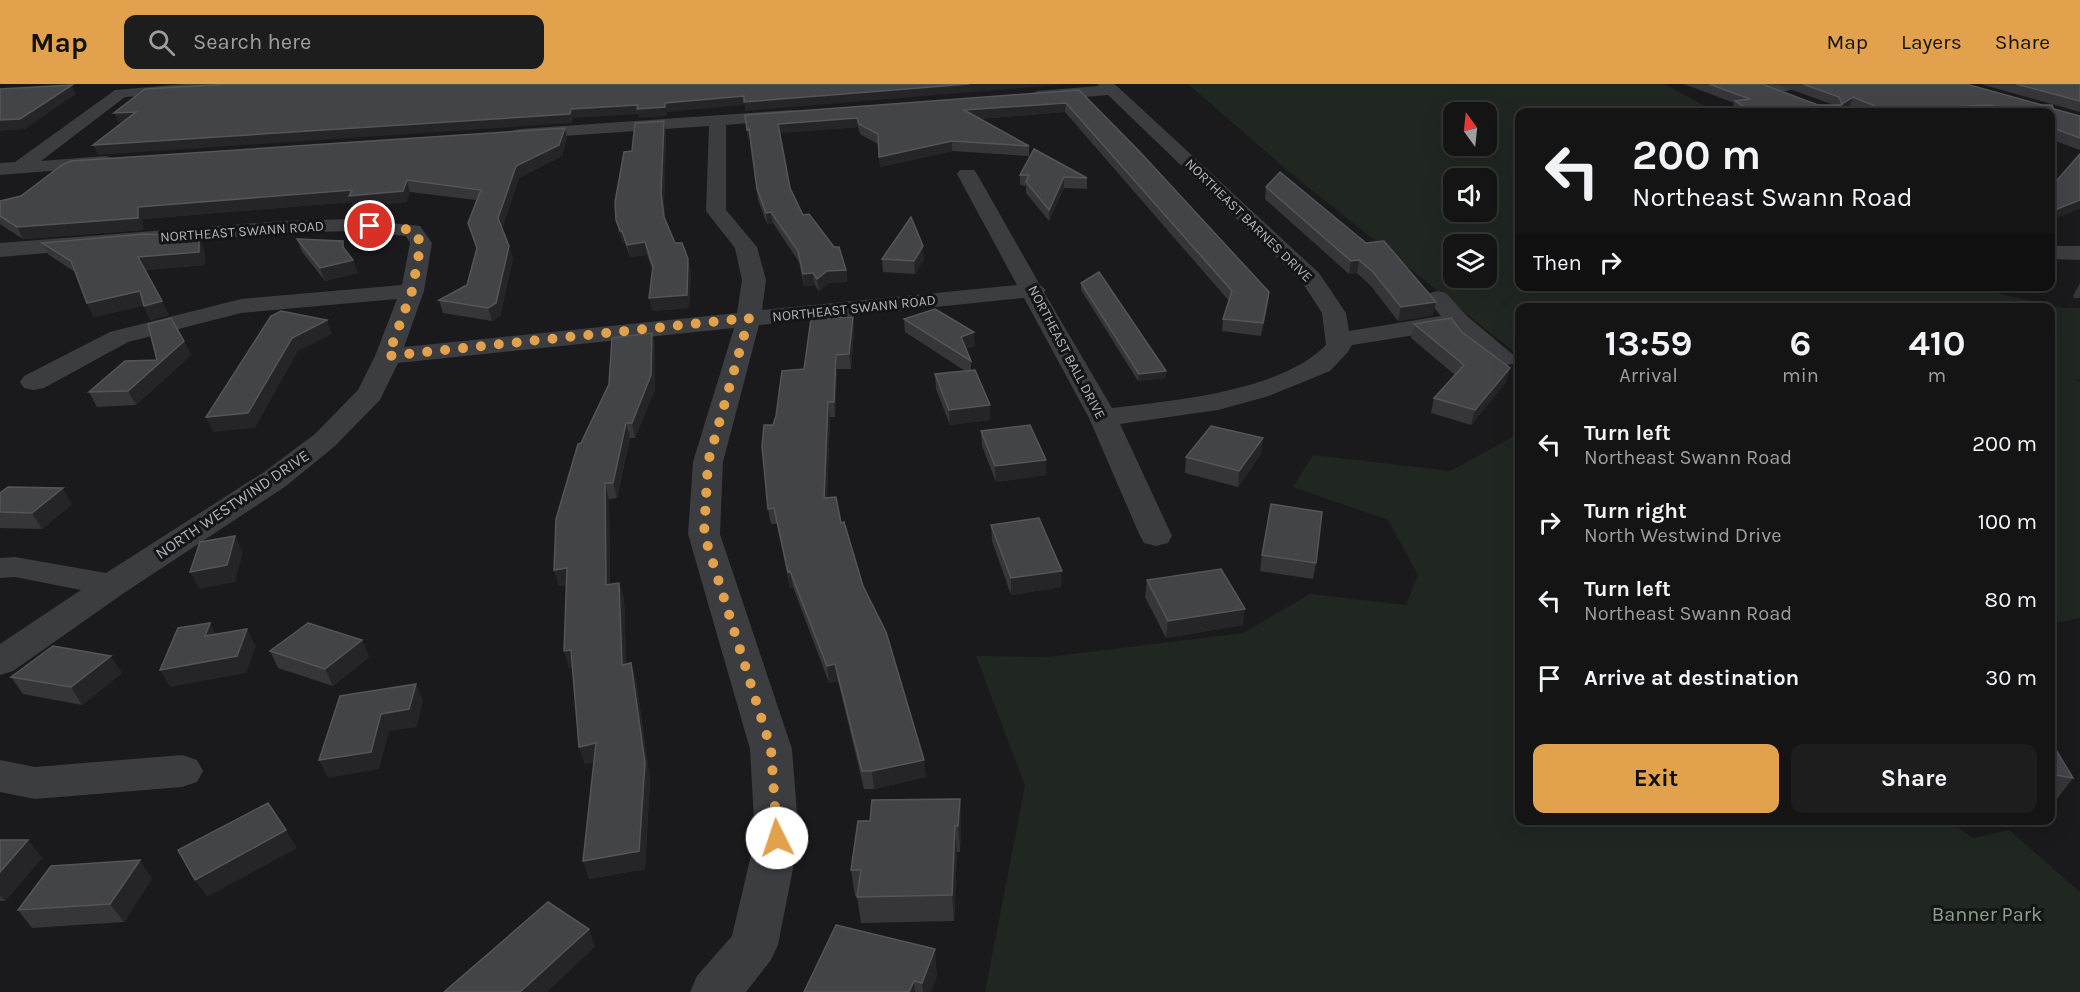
<!DOCTYPE html>
<style>
body{margin:0;font-family:Karla,sans-serif;background:#1d1d1e;color:#f1f3f6;height:100vh;display:flex;flex-direction:column;font-size:22px;white-space:nowrap}
*{box-sizing:border-box;margin:0}
p{font-size:20px;color:#9d9ea0}
.icon{flex:none;width:33px;height:33px;fill:none;stroke:currentColor;stroke-width:2;stroke-linecap:round;stroke-linejoin:round}
.map{position:relative;flex:1;overflow:hidden}
.sheet{position:absolute;left:1515px;top:219px;width:540px;height:522px;display:flex;flex-direction:column;background:#141415;border-radius:12px;box-shadow:0 6px 24px #0002,0 0 0 2px #333334}
.sheet>*{flex:none}
.hud{position:absolute;left:1515px;top:24px;width:540px;height:183px;border-radius:12px;box-shadow:0 6px 24px #0002,0 0 0 2px #333334;background:#141415;color:#f1f3f6;overflow:hidden}
.needle{width:39px;rotate:345deg}
.controls{position:absolute;left:1443px;top:18px;display:grid;gap:12px}
.controls a{display:grid;place-items:center;width:54px;height:54px;border-radius:12px;background:#141415;box-shadow:0 6px 24px #0002,0 0 0 2px #333334;font-size:30px}
.pin{position:absolute;display:grid;place-items:center;width:51px;height:51px;color:#fff;margin:-26px;border:3px solid #fff;border-radius:50%;box-shadow:0 2px 6px #0007}
.me{position:absolute;width:66px;margin:-33px;rotate:356deg;stroke-linejoin:round;filter:drop-shadow(0 0 4px #0008)}
.turn{display:flex;align-items:center;gap:21px;height:126px;padding:0 18px;font-size:27px}
.turn .icon{width:78px;height:78px;stroke-width:2.5}
.turn b{display:block;font-size:42px;line-height:51px}
.then{display:flex;align-items:center;height:57px;padding:0 18px;background:#0003;gap:12px;font-size:22px}
.eta{display:flex;justify-content:space-evenly;align-items:center;height:102px;text-align:center}
.eta b{font-size:36px;font-weight:700;line-height:42px}
.primary-button{display:flex;gap:12px;margin-top:auto;padding:12px 18px}
.primary-button a{flex:1;height:69px;border-radius:12px;background:#e2a14c;color:#111;font-size:24px;font-weight:700;line-height:69px;text-align:center}
.primary-button a+a{background:#1d1d1e;color:#f1f3f6}
ul{padding:0;list-style:none}
li{display:flex;align-items:center;gap:18px;height:78px;padding:0 18px}
li div{flex:1}
li b{display:block;font-size:22px}
li em{font-style:normal}
header{display:flex;align-items:center;gap:36px;box-sizing:border-box;height:84px;padding:0 30px;background:#e2a14c;color:#111}
header strong{font-size:28px}
nav{display:flex;gap:33px;margin-inline-start:auto;font-size:21px}
.search{width:420px;height:54px;background:#1d1d1e;display:flex;align-items:center;gap:15px;box-sizing:border-box;padding:0 21px;border-radius:12px;color:#9d9ea0;font-size:22px}
.map>svg:first-child{display:block}
</style>
<header>
<strong>Map</strong>
<div class="search"><svg class="icon" aria-label="search" viewBox="0 0 24 24"><circle cx="10" cy="10" r="6"/><path d="M15 15l6 6"/></svg>Search here</div>
<nav><a>Map</a><a>Layers</a><a>Share</a></nav>
</header>
<div class="map">
<svg width="2080" height="908" viewBox="0 0 2080 908">
<rect width="100%" height="100%" fill="#1a1a1c"/>
<path fill="#202721" fill-rule="evenodd" d="M1188,0H1664L1716,28H1520V202H1967L2062,224H2080V295L2077,296L2080,298V534L2051,540L2050,224H1520L1519,272L1288,87ZM1454,28H1486V62H1454ZM1454,94H1486V128H1454ZM1454,160H1486V194H1454Z
M1519,343L1520,736H1948L1973,754L2009,746L2080,808V908H985L1025,702L976,572L1049,573L1243,549L1310,510L1406,521L1418,491L1388,436L1293,403L1313,371L1450,387L1511,354Z"/>
<g fill="none" stroke-linecap="round" stroke-linejoin="round">
<path fill="#3b3d41" fill-rule="evenodd" d="M184,0H261L253,5L125,13L41,77L106,72L113,74L115,78L113,82L0,91V79L15,78L115,6Z
M1097,0H1114L1118,3L1319,189L1346,229L1349,247L1441,232L1426,214L1430,209L1438,207L1446,209L1467,232L1517,274L1513,280C1490,285 1470,259 1453,245L1352,261L1348,268L1330,287L1269,312L1218,326L1120,340L1172,452L1168,459L1156,462L1144,459L1140,452L1089,334L1024,214L759,241L723,378L720,450L792,665L799,754L778,861L771,876L746,908H690L697,892L732,852L755,754L750,665L688,450L693,378L734,244L398,279L380,316L335,362L286,402L124,509L13,587L0,591V560L81,506L15,493L0,494V474L15,473L106,489L264,388L315,350L358,306L375,272L397,215L241,229L128,258L44,304L34,306L24,304L20,298L24,292L110,248L241,215L402,201L410,159L406,152L352,147L283,149L0,173V159L283,137L352,135L420,142L432,159L424,207L404,263L737,229L742,196L735,164L706,127L709,42L520,55L514,54L511,50L514,46L520,45L791,26L797,27L799,31L797,35L726,41V126L757,163L766,196L762,226L1017,201L957,90L960,86H974L977,90L1040,201L1046,206L1044,208L1112,324C1175,316 1279,308 1326,261L1322,229L1302,198L1108,11L1037,17L1029,12L1037,7L1099,2Z
M1803,0C1795,8 1764,12 1756,4L1761,0Z
M2050,162H2080V176L2050,175Z
M182,671L197,676L203,687L197,698L182,703L35,715L0,708V676L35,683Z"/>
</g>
<path fill="#36363a" d="M1684,0H1762L1818,21H1834L1776,0H1966L2080,32V66L2050,55V28H1864L1850,22L1840,28H1736L1732,26L1734,19Z
M1980,0H2080V28Z
M1079,6L1269,208L1268,221L1261,252L1222,247L1223,235L1229,217L1065,28L979,35L1029,62V72L952,67L880,83L878,60L860,50L858,43L780,49L790,104L803,131L846,186L847,198L829,199L819,207L815,201L804,202L799,178L773,139L767,140L758,116L750,55H748L747,46Z
M565,44L567,54L562,72L519,94L502,144L513,175L500,232L492,237L443,229L439,216L467,201L477,166L468,139L476,116L410,108L406,118L353,123L352,118L143,135V146L23,155L0,140V117Z
M666,47L664,120L665,136L675,159L691,188L689,224L652,227V185L647,171L630,173L625,159H623L616,136L632,67Z
M1020,91L1087,94V105L1064,104L1049,137L1026,109V102L1020,101Z
M1266,103L1433,231L1398,237L1371,202L1357,189L1349,190L1265,115Z
M297,155L347,168L353,176L358,189L325,197L302,168Z
M42,159L204,164L205,181L145,186L169,231L150,236L144,221L94,233L87,219L75,188L49,171Z
M882,175H924L915,190L883,188Z
M1081,199L1166,287L1165,294L1138,297L1081,206Z
M2080,199V214H2074L2073,212Z
M853,233L854,247L851,285H837L835,333H830L827,414L841,439L863,502L926,693L874,705H864L838,597L829,599L793,503L790,504L777,440H771L768,425L773,341L804,285Z
M904,235L975,262L966,265L971,277V286L990,321V336L950,341L936,305L935,290L965,287L905,248Z
M1414,240L1462,248L1510,284L1506,298L1471,341L1431,329L1434,314L1455,291L1411,254Z
M652,249L655,263V305L635,354H630L617,414L609,415L610,500L619,499L624,515L626,580L631,579L636,596L650,696L645,785L589,795L594,678L585,680L579,663L573,584H569L566,501L559,502L554,486L581,359Z
M184,257L191,271L136,321L97,323L89,308L157,276Z
M981,347L1046,376V391L996,398L982,362Z
M1263,354L1261,370L1238,403L1185,389L1186,373Z
M0,409L72,420L42,445L0,444Z
M991,441L1061,503L1011,511L992,457Z
M1262,471L1316,479L1313,495L1260,487Z
M1147,496L1243,541L1166,554L1145,513Z
M362,556L369,573L333,602L278,584L270,567Z
M122,589L82,621L23,610L11,593Z
M2050,656L2073,694L2054,719H2050Z
M960,715L961,740L960,768H957L954,837L861,839L857,812H855L851,786L870,737Z
M0,756H28L42,774L5,817H0Z
M152,794L124,838L32,844L18,826Z
M937,891L931,908H804Z"/>
<path fill="#252528" d="M969,0H1069L745,27V21L667,28V32L639,34L638,30L573,34L572,39L98,71L93,61L744,12Z
M72,1L76,10L25,45L0,47V36Z
M1853,13L1850,22L1839,28L1842,20Z
M1066,19L1065,28L965,36L964,26Z
M1841,21L1838,28H1829Z
M136,28L140,37L118,38L114,29Z
M857,34L858,43L779,49L778,40Z
M664,37L666,47L664,120L666,145L664,133L661,109Z
M565,44L567,54L562,72L519,94L502,146L498,134L516,82Z
M749,45L751,55H748L747,46Z
M952,57V67L880,83L879,73Z
M1064,93V104L1049,137V126Z
M407,96L410,108L406,118L353,123L352,118L143,135V146L23,155L17,143L138,123Z
M2080,116V125L2053,135L2050,140V128Z
M771,128L773,139L767,140L766,129Z
M620,147H622L625,159H623Z
M199,152L204,164L205,181L145,186L138,173Z
M645,158L647,171L630,173L627,161Z
M509,162L513,175L500,232L492,237L488,224Z
M923,162L924,175L915,190L914,177Z
M688,175L691,188L689,224L652,227L649,214Z
M353,176L358,189L325,197L320,184Z
M1359,176L1357,189L1349,190L1351,177Z
M846,186L847,198L829,199L819,207L817,195L827,187Z
M813,189L815,201L804,202L803,190Z
M140,207L146,220L94,233L87,219Z
M1269,208L1268,221L1261,252L1263,239Z
M162,217L169,231L150,236L144,222Z
M1436,218L1433,231L1398,237L1401,223Z
M853,233L854,247L851,285L849,270Z
M327,236L332,250L298,267L255,344L213,348L206,333L292,254Z
M974,248L975,262L961,267V253Z
M652,249L655,263V305L635,354L632,339Z
M184,257L191,271L136,321L128,307Z
M836,271L837,285L835,333L834,318Z
M1510,284L1506,298L1471,341L1475,326Z
M1166,287L1165,294L1138,297L1139,290Z
M828,318L830,333L826,430L824,414Z
M990,321V336L950,341L949,326Z
M626,339L630,354L617,414L613,399Z
M1263,354L1261,370L1238,403L1239,387Z
M1046,376V391L996,398L995,382Z
M605,399L609,415L610,517L606,501Z
M63,404L72,420L42,445L32,429Z
M235,452L243,468L235,498L199,505L190,488Z
M567,484L572,500L559,502L554,486Z
M790,487L793,503L790,504L788,488Z
M1062,487L1061,503L1011,511V494Z
M619,499L624,515L627,598L622,581Z
M1245,525L1243,541L1166,554L1168,537Z
M210,539L219,556L205,552Z
M247,545L256,562L246,589L170,603L160,586Z
M362,556L369,573L333,602L325,585Z
M571,566L576,583L569,584L564,567Z
M111,572L122,589L82,621L71,603Z
M631,579L636,596L650,696L645,785L589,795L583,777Z
M835,580L838,597L829,599L827,582Z
M416,600L423,617L417,643L389,647L379,685L328,694L319,676L381,630Z
M596,659L601,676L585,680L579,663Z
M924,676L926,693L874,705L872,687Z
M960,715L961,740L960,768L958,742Z
M955,742L957,768L954,837L952,811Z
M286,746L297,764L207,813L195,796Z
M28,756L42,774L5,817L0,811V788Z
M140,776L152,794L124,838L110,820Z
M589,845L595,863L547,908H520Z
M935,865L937,891L931,908H923L922,899Z
M914,897L915,908H909Z"/>
<path fill="#434447" stroke="#545559" stroke-width="1.5" d="M230,0H969L744,18V12L665,19V23L637,25L638,21L571,25L570,30L93,61L136,28L114,29L145,5Z
M1709,0H1762L1818,21H1841L1829,28H1752L1735,17L1750,15Z
M1803,0H1966L2042,21H2052L2054,25L2080,32V54L2050,43V28H2010L1990,21L1885,26L1853,13L1842,20L1839,13Z
M2016,0H2080V17Z
M72,1L20,35L0,36V5Z
M1079,6L1140,68L1269,208L1263,239L1223,235L1232,207L1066,19L964,26L1029,62L952,57L879,73L878,50L859,40L857,34L778,40L790,104L803,131L809,130L834,163H839L846,186L827,187L817,195L813,189L803,190L798,167L771,128L766,129L757,105L749,45L747,46L745,31Z
M664,37L661,109L664,133L675,159H682L688,175L687,211L649,214L653,182L645,158L627,161L622,147H620L616,136L615,118L624,68L632,67L635,39Z
M565,44L559,61L516,82L498,134L509,162L496,219L488,224L439,216L467,201L477,164L468,139L481,106L407,96L403,107L349,112L352,106L138,123V134L17,143L0,132V117L21,112L62,81L71,77Z
M1034,65L1087,94L1064,93L1049,126L1026,98L1029,91H1020Z
M2080,70V116L2050,128V104Z
M1280,88L1366,159L1384,157L1436,218L1401,223L1373,188L1359,176L1351,177L1266,103Z
M911,133L923,162L914,177L882,175Z
M144,150L199,152V168L138,173L162,217L144,222L140,207L87,219L71,177L42,159Z
M297,155L343,157V163L353,176L320,184Z
M1099,188L1166,287L1139,290L1081,199Z
M935,225L974,248L961,253L971,277L904,235Z
M281,227L327,236L292,254L248,329L206,333L271,232Z
M853,233L849,270L836,271L834,318H828L824,414L836,413L841,439L844,438L863,502L886,548L924,676L872,687H862L835,580L827,582L790,487L788,488L774,424L768,425L762,362L764,341H773L776,332L782,287L804,285L811,235Z
M171,234L184,257L128,307L89,308L125,277L157,276L148,240Z
M1451,234L1462,248L1510,284L1475,326L1434,314L1464,281L1414,240Z
M652,249L651,291L632,339H626L613,399H605L606,501L619,499L622,581L631,579L645,679L639,767L583,777L596,659L579,663L571,566L564,567L567,484L554,486L556,435L578,360L581,359L609,300L612,254Z
M975,286L990,321L949,326L935,290Z
M1030,341L1046,376L995,382L981,347Z
M1211,342L1263,354L1239,387L1186,373Z
M8,403L63,404L32,429L0,428V409Z
M1271,420L1322,428L1316,479L1262,471Z
M1039,434L1062,487L1011,494L991,441Z
M235,452L227,481L190,488L200,458Z
M1221,485L1245,525L1168,537L1147,496Z
M210,539L205,552L247,545L237,572L160,586L178,544Z
M308,539L362,556L325,585L270,567Z
M53,562L111,572L71,603L11,593Z
M416,600L409,625L381,630L371,668L319,676L340,612Z
M2050,656L2073,694L2050,690Z
M960,715L958,742H955L952,811L857,813L861,786H851L858,737H870L872,716Z
M268,719L286,746L195,796L178,766Z
M0,756H28L0,788Z
M140,776L110,820L18,826L51,782Z
M548,818L589,845L520,908H444Z
M836,841L935,865L922,899L914,897L909,908H804Z"/>
<g fill="none" stroke-linecap="round" stroke-linejoin="round">
<path stroke="#e2a14c" stroke-width="10" stroke-dasharray="0 18" d="M370,142L413,146L421,159L412,207L388,272L749,234L708,378L704,450L771,665L777,754"/>
</g>
<g text-anchor="middle" stroke-width="6" stroke-linejoin="round" paint-order="stroke">
<g font-size="14" fill="#aeb3ba" stroke="#151517">
<text transform="translate(1249 136) rotate(44)" y="5">NORTHEAST BARNES DRIVE</text>
<text transform="translate(242 147) rotate(-4)" y="5">NORTHEAST SWANN ROAD</text>
<text transform="translate(854 224) rotate(-6)" y="5">NORTHEAST SWANN ROAD</text>
<text transform="translate(1067 268) rotate(62)" y="5">NORTHEAST BALL DRIVE</text>
</g>
<g font-size="16" fill="#aeb3ba" stroke="#151517">
<text transform="translate(232 420) rotate(-34)" y="6">NORTH WESTWIND DRIVE</text>
</g>
<g font-size="20" fill="#88a387" stroke="#151517">
<text x="1987" y="837">Banner Park</text>
</g>
</g>
</svg>
<div class="controls">
<a><svg class="needle" viewBox="-14 -14 28 28"><path d="M0-13l5 13h-10z" fill="#e53935"/><path d="M0 13l5-13h-10z" fill="#9d9ea0"/></svg></a>
<a><svg class="icon" aria-label="sound" viewBox="0 0 24 24"><path d="M4 9h4l5-4v14l-5-4H4zM17 9q2 3 0 6"/></svg></a>
<a><svg class="icon" aria-label="layers" viewBox="0 0 24 24"><path d="M12 4l9 5-9 5-9-5zM3 14l9 5 9-5"/></svg></a>
</div>
<div class="pin" style="left:370px;top:142px;background:#d93025"><svg class="icon" aria-label="arrive" viewBox="0 0 24 24"><path d="M6 21V4h12l-3 4 3 4H6"/></svg></div>
<svg class="me" style="left:777px;top:754px" viewBox="-20 -20 40 40"><circle r="19" fill="#fff"/><path d="M0-13L10 11 0 6-10 11z" fill="#e2a14c"/></svg>
<div class="hud">
<div class="turn"><svg class="icon" aria-label="left" viewBox="0 0 24 24"><path d="M17 20v-9H6M10 6l-5 5 5 5"/></svg><div><b>200 m</b>Northeast Swann Road</div></div>
<div class="then">Then<svg class="icon" aria-label="right" viewBox="0 0 24 24"><path d="M7 20v-9h11M14 6l5 5-5 5"/></svg></div>
</div>
<section class="sheet">
<div class="eta">
<div><b>13:59</b><p>Arrival</p></div>
<div><b>6</b><p>min</p></div>
<div><b>410</b><p>m</p></div>
</div>
<ul>
<li><svg class="icon" aria-label="left" viewBox="0 0 24 24"><path d="M17 20v-9H6M10 6l-5 5 5 5"/></svg><div><b>Turn left</b><p>Northeast Swann Road</p></div><em>200 m</em></li>
<li><svg class="icon" aria-label="right" viewBox="0 0 24 24"><path d="M7 20v-9h11M14 6l5 5-5 5"/></svg><div><b>Turn right</b><p>North Westwind Drive</p></div><em>100 m</em></li>
<li><svg class="icon" aria-label="left" viewBox="0 0 24 24"><path d="M17 20v-9H6M10 6l-5 5 5 5"/></svg><div><b>Turn left</b><p>Northeast Swann Road</p></div><em>80 m</em></li>
<li><svg class="icon" aria-label="arrive" viewBox="0 0 24 24"><path d="M6 21V4h12l-3 4 3 4H6"/></svg><div><b>Arrive at destination</b></div><em>30 m</em></li>
</ul>
<div class="primary-button"><a>Exit</a><a>Share</a></div>
</section>
</div>
